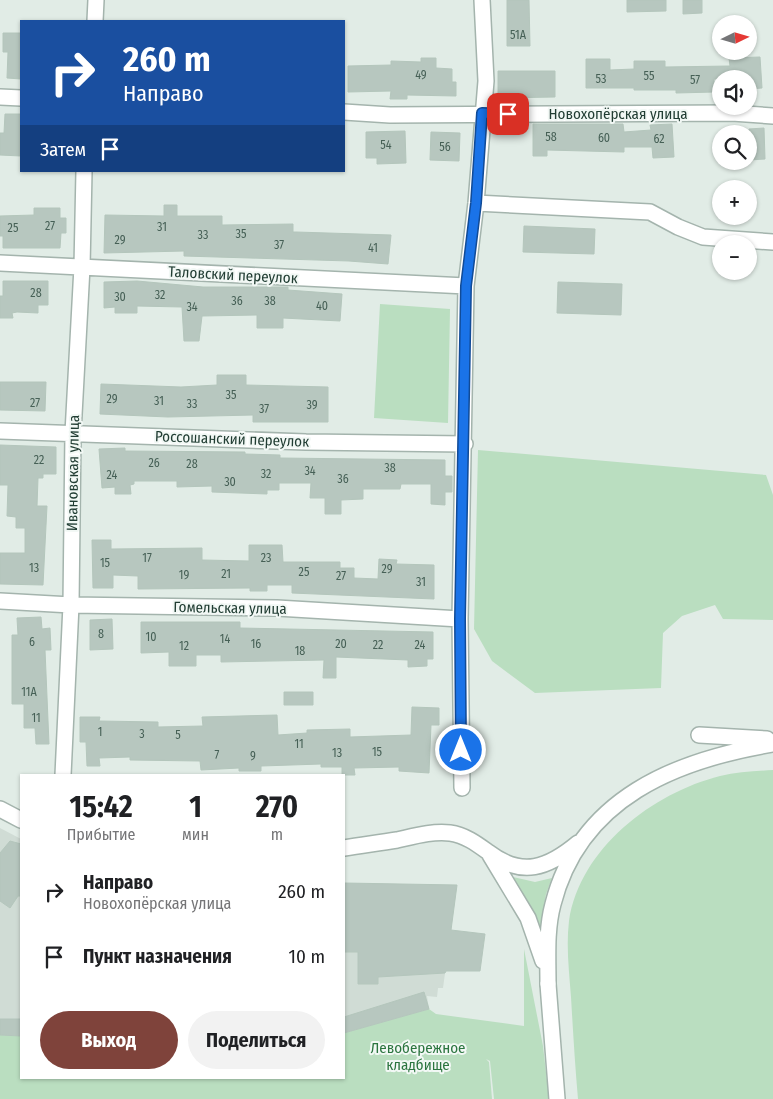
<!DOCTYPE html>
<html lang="ru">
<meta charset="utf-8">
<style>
body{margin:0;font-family:"Fira Sans Condensed",sans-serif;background:#f2f2f2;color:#202124;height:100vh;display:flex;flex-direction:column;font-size:19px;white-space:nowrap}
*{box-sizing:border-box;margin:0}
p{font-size:16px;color:#757577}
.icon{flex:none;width:28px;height:28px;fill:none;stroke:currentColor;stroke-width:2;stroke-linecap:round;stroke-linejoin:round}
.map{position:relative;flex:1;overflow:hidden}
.sheet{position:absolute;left:20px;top:774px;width:325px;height:305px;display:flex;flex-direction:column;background:#fff;border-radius:0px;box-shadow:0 1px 4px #0004}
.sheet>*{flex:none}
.top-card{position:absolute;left:20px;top:20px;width:325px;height:152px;border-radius:0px;box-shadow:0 1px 4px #0004;background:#1a4fa0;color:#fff;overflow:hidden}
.needle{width:32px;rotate:85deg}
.buttons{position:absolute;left:712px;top:15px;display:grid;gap:10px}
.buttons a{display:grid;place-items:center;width:45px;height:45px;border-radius:50%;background:#fff;box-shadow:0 1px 4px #0004;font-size:25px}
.pin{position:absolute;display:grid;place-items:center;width:42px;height:42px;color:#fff;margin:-21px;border-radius:10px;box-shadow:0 2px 8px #0006}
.me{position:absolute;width:55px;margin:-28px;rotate:0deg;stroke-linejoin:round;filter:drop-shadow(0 0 4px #0008)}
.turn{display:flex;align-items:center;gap:18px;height:105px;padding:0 20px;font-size:22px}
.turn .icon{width:65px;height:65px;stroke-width:2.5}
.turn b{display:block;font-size:35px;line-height:42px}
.then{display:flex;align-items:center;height:48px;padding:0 20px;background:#0003;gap:10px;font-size:19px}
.eta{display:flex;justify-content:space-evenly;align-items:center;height:85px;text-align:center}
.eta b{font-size:30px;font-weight:700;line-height:35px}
.cta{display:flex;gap:10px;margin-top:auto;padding:10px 20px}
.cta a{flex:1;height:58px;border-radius:30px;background:#7f433b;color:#fff;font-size:20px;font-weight:700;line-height:58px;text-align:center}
.cta a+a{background:#f2f2f2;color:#202124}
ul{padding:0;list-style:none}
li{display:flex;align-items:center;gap:15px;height:65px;padding:0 20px}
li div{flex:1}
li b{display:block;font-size:19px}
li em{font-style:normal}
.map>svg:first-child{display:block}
</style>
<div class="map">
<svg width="773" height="1099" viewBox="0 0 773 1099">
<rect width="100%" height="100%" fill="#e1ece6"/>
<path fill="#d0dcd5" d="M0,828L21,839V1036L0,1035Z
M344,883L457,885L443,988H438L437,997L427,996L429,1009L344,1033Z"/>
<path fill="#badec0" d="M380,304L450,309L448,423L374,418Z
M478,450L766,475L773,495V620L723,619L715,605L682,616L663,633L661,688L535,693L492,661L474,629Z
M773,770V1099H578C575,1065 573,1031 571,997C569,971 566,946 569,921C580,848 653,793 720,776C737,772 755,771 773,770Z
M513,877L535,882L552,878L546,894L540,930L534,913Z
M524,949L543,1046L549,1099H494L490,1061L486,1059L489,1062L492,1099H0V1035L21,1036V1078H344V1033L429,1009L436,1014L524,1026Z"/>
<path fill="#b7c7bf" stroke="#b4c6bc" d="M507,0H529L530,46H507Z
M627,0H666V11L627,12Z
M683,0H702V13L683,14Z
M3,33H21V79L7,78L8,52H3Z
M760,57L762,88L749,89V79H714V92L676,93V90H634V88H586V59H610V70L634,69V61H665V67L730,66L729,58Z
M421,58H436V68L452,69V82H456V96L407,95V99H390L391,91L348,92V66L391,65V61L421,62Z
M498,71H555V97L498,98Z
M5,114H21V156L0,155V133H4Z
M533,124H623L624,132L651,130L650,125L672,124L674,157L653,158L652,147H624V152L547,150V156H533Z
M764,128L765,159L749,160V129Z
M405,131L406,163L377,164V158H366V132Z
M431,132L460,133L459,161L430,160Z
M164,205H177V216H222V225L293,224V232H296L391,235L388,264L349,261L184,256V251L104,253L105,215L164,216Z
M34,208H60V218H66V233H61L60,248H3V236H0V216L34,215Z
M524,226L595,229L594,254L523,252Z
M3,281H48V305H38V313L17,312L12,313L13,318H0V296H3Z
M137,281L203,287H288V290L342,294L340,321L283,318V328H257V315L202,316L199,341H184L182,307L137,306V313H115V307L104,308V282Z
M558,282L622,284L621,315L557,313Z
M217,375H246V385L328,387V422H253V415L168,417L100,414L101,384L181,387L217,385Z
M0,382H46L45,411L0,410Z
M0,445L56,447V474H43V478H38L37,506H47L43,585L0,584V553H25V528H16V517L7,516L8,485H0Z
M125,448V451L245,452V454L280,455V458L445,460V476H452V492H445V505L431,504V484H401L400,489H363V499L341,500V514H325V498H310L311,483H279V490H267V494L212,492V486L177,487V481H134V484L130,485L131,494H115V487L102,488L99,449Z
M92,540H111V549L202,548V560L249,561V545H282L283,562H340V568H354V578L378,579L379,559L397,560L396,564L434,565V599L292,593V585H267V591H250V588L138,589V576L113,575V588H93Z
M41,617L42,629L50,628L51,650H45L49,744H36L35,728H24V704H12V635H18L17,618Z
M112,619L113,649L90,650V620Z
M141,622H240V628L433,632V659H427V666L408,667V660L336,657V678H323L324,660L221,662V655H196V666H169V652L141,653Z
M284,692H313V705H284Z
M412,707L439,708V725H431L429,773L399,771V767L354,768L355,775H342V767H321V764L261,766V771H239V768L201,770L200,761L130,760V757L99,758L100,766H87L86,742H80V717H100L99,721L158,722V727L203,726L202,717L277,715L278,735L307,733V730L350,729V737L411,735Z
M10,841L21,844V896H18L10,908L0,901V853Z
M344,883L457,885L451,930L485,934L480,971H446L445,973L378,977V984H358V952H344Z
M424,992L429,1009L344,1033V1017Z
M0,1019H21V1036L0,1035Z"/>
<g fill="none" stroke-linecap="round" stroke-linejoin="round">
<defs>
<path id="minor" d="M95,21L96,0
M0,97L21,98
M344,112L390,115L732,113L773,116
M476,203L650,212L678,227L703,237L773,242
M0,263L466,286
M0,431L306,442L465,444
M0,601L71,605L277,608L460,619
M699,735L767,739
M63,775L71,605L73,433L82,267L84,171
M462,788L460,619L466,286L476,203L486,81L482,0
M0,809L21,820
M344,848C362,845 379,843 397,840C415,836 432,831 450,833C465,835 477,844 488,852C522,878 548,868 578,843
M490,855L528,918L543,961
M548,984C548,957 546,930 553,904C580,798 676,760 773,744"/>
<path id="tertiary" d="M548,984L557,1099"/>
</defs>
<use href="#minor" stroke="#a4b4ad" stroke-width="18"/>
<use href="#tertiary" stroke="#a4b4ad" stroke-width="18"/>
<use href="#minor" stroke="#fff" stroke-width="15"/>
<use href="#tertiary" stroke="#fff" stroke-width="15"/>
</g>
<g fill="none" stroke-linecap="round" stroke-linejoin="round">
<defs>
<path id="route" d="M461,750L460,619L466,286L476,203L482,113L508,114"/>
</defs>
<use href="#route" stroke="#114b97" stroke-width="12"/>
<use href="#route" stroke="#1a73e8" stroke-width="9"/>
</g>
<g text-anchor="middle" stroke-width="4" stroke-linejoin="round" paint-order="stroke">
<g font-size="12" fill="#466056">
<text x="518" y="39">51А</text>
<text x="421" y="79">49</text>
<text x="649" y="80">55</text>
<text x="601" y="83">53</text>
<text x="695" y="84">57</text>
<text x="551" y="141">58</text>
<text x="604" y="142">60</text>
<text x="659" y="143">62</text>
<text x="386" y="149">54</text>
<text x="445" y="151">56</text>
<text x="50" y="230">27</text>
<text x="162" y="231">31</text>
<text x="13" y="232">25</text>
<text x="241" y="238">35</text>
<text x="203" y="239">33</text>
<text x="120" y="244">29</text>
<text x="279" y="249">37</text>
<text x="373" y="252">41</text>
<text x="36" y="297">28</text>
<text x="160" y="299">32</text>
<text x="120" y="301">30</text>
<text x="237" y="305">36</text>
<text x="270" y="305">38</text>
<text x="322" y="310">40</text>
<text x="192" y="311">34</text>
<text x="231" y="399">35</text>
<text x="112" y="403">29</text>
<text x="159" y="405">31</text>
<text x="35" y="407">27</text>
<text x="192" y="408">33</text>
<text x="312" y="409">39</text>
<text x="264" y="413">37</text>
<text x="39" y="464">22</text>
<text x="154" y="467">26</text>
<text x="192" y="468">28</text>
<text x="390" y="472">38</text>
<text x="310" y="475">34</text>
<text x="266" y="478">32</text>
<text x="112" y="479">24</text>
<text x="343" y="483">36</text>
<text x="230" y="486">30</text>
<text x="147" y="562">17</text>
<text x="266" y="562">23</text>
<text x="105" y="567">15</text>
<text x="34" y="572">13</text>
<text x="387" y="573">29</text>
<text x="304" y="576">25</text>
<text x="226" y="578">21</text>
<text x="184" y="579">19</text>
<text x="341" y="580">27</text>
<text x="421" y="586">31</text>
<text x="101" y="638">8</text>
<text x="151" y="641">10</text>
<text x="225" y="643">14</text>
<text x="32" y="646">6</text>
<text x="256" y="648">16</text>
<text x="341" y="648">20</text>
<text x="378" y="649">22</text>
<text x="420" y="649">24</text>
<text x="184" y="650">12</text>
<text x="300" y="655">18</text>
<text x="29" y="696">11А</text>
<text x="36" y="722">11</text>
<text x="100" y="736">1</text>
<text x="142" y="738">3</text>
<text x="178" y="739">5</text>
<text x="299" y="748">11</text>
<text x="377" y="756">15</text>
<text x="337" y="757">13</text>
<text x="217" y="759">7</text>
<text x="253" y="760">9</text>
</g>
<g font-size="15" fill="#213d33" stroke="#f2f8f5">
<text x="618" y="119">Новохопёрская улица</text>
<text transform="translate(233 275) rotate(3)" y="5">Таловский переулок</text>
<text transform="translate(232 439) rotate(2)" y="5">Россошанский переулок</text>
<text transform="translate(73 473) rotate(-89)" y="5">Ивановская улица</text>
<text transform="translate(230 608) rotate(1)" y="5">Гомельская улица</text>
</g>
<g font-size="15" fill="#2b753f" stroke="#f2f8f5">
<text x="418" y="1053">Левобережное<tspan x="418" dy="17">кладбище</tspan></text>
</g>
</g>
</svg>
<div class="buttons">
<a><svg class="needle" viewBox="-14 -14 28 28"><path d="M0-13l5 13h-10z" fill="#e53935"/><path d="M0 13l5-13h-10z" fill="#757577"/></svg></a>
<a><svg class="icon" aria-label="sound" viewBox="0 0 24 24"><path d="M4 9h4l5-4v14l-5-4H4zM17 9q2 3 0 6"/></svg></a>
<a><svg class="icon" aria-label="search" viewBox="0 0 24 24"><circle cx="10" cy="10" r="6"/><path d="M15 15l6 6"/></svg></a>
<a>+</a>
<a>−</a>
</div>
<div class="pin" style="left:508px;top:114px;background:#d93025"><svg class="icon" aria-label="arrive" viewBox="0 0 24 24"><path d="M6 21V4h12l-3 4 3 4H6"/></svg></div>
<svg class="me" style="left:461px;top:750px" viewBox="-20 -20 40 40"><circle r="17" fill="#1a73e8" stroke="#fff" stroke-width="3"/><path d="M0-11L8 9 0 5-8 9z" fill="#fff"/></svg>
<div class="top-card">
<div class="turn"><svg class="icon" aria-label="right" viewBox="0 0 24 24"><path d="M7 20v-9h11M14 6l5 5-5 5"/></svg><div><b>260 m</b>Направо</div></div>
<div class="then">Затем<svg class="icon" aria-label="arrive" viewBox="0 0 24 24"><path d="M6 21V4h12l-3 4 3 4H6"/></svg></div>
</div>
<section class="sheet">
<div class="eta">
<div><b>15:42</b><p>Прибытие</p></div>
<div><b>1</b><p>мин</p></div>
<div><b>270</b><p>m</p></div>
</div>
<ul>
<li><svg class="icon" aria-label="right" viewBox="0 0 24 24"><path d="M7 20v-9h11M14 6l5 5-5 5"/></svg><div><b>Направо</b><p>Новохопёрская улица</p></div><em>260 m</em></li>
<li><svg class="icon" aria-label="arrive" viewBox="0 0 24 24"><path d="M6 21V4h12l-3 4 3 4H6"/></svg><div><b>Пункт назначения</b></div><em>10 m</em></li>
</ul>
<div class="cta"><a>Выход</a><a>Поделиться</a></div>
</section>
</div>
